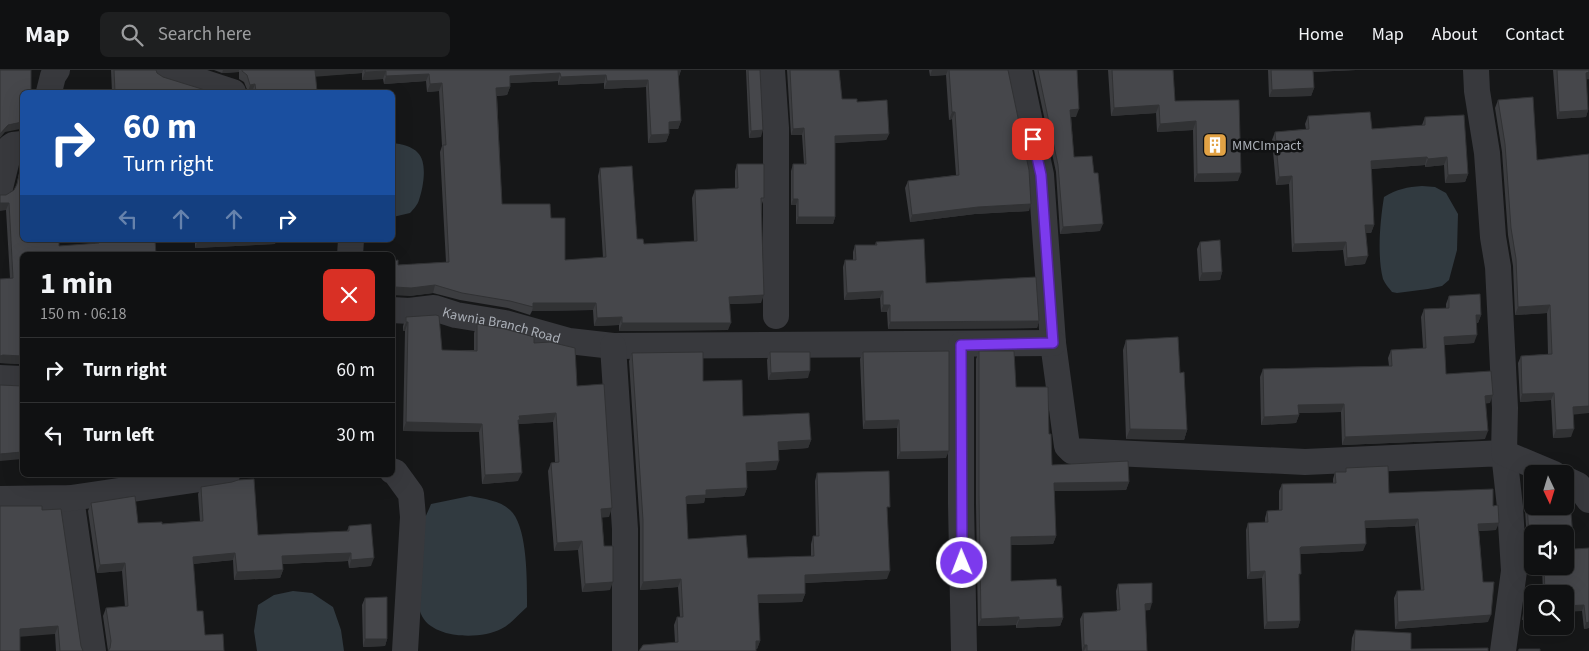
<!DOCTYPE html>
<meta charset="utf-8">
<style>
body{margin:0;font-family:"Source Sans 3",sans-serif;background:#1e1f20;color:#f1f3f6;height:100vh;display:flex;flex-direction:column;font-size:19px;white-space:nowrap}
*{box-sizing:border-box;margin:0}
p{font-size:16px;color:#9c9d9f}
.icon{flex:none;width:28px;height:28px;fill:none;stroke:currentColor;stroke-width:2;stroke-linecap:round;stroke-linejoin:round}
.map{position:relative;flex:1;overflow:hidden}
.side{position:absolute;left:20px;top:182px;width:375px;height:225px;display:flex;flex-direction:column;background:#101112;border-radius:8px;box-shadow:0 5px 20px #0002,0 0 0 1px #303132}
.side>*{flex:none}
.hud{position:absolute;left:20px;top:20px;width:375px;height:152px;border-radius:8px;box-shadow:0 5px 20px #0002,0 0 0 1px #303132;background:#1a4fa0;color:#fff;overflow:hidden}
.needle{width:32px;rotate:176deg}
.tools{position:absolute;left:1524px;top:395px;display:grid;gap:10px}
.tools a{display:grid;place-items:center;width:50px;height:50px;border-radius:8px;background:#101112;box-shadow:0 5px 20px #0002,0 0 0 1px #303132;font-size:25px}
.pin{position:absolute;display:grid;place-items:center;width:42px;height:42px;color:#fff;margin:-21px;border-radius:10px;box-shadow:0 2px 8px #0006}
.me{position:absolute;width:55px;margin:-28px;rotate:359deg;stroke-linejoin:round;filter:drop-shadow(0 0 4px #0008)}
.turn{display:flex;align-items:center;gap:18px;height:105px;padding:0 20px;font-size:22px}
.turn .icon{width:65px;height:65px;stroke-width:2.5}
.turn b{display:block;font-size:35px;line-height:42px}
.lanes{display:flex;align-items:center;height:48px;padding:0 20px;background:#0003;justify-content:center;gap:25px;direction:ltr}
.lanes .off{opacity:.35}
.round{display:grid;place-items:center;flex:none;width:52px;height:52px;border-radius:8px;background:#1e1f20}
.overview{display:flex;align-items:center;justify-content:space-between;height:85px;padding:0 20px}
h1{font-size:30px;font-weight:700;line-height:38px}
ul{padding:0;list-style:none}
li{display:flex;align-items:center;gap:15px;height:65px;padding:0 20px;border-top:1px solid #303132}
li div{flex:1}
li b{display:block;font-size:19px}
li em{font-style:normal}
header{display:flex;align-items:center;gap:30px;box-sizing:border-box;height:70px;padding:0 25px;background:#101112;border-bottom:1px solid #303132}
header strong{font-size:24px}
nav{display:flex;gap:28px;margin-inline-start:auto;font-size:18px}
.search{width:350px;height:45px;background:#1e1f20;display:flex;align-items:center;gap:12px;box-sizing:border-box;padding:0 18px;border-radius:8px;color:#9c9d9f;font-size:19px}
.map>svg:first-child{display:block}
</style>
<header>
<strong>Map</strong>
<div class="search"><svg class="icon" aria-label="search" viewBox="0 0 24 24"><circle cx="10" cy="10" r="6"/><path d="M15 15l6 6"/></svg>Search here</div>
<nav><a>Home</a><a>Map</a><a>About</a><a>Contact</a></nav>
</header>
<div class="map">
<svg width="1589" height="581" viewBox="0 0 1589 581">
<rect width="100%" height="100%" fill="#161718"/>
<path fill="#313a40" d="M393,73C401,74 412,76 418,83C428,93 423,118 419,130C418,134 414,139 410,143L393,147Z
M1422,116L1435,117L1446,123L1458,144L1457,180L1449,210L1442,216L1428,219L1397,223L1392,222C1389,218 1385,214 1383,209C1377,186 1380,151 1384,127C1397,119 1407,117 1422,116Z
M470,426C483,429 500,430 510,440C528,456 527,513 527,537C519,544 510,555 501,559C480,570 431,569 421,544C414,527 418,478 421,459C423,451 428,442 431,434Z
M293,521L312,523L333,537L341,560L344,581H257L254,561L258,535L274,525Z"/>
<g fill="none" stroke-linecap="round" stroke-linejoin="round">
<g stroke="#38393d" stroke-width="26">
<path d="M165,0L233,22"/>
<path d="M772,0L776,58V246"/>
<path d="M1019,0L1041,105L1053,273L1067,376L1072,381L1305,392L1504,383L1510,437L1514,501L1503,581"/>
<path d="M1476,0L1477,21L1487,83L1493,167L1498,197L1505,338L1504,383L1554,404"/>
<path d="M49,22L53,6L57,0"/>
<path d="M0,118L10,77L13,75L22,74"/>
<path d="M350,185L351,170"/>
<path id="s1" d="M392,240L409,241L434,238L456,245L505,253L569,271L613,276L1053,273"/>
<path d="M961,275V434L964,581"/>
<path d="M613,276L625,459V581"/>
<path d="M0,308L22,309"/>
<path d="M392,401L395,402L411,424L413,447L405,581"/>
<path d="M1565,409L1578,415L1589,430"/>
<path d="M71,428L93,581"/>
<path d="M0,429L71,428L227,405"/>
</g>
</g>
<path fill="#3c3d40" d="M111,0H156L157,3L163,7L205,22H112Z
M214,0H681L679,6H678L681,51L678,59H669V64L666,72L648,73L646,17L604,19V13L558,15V11L510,13V17L507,25L497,26L502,134L551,148L565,190L603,188L598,106L600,98L637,169L644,174L694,171L692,128L695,120L735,118V101L737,94L764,128L762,134L761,233L730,234L728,260L619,261V255L594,256L593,240L532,241L530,245L508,238L460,230L433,223L409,226L398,195L446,192L440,82L442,76L439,21L427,22L426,11L384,14L383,9L362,10V3L315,6L317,22H248L244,12L239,9V2L222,3Z
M746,0H760L761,67L749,68Z
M787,0H839L842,29L857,32L889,64L886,70L835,73V147L833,154H796V135H791V101L793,94H804L802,65H791Z
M929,0H1008L1029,141L975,144L910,152L905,118L908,111L956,105L952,49L949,50L946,5L930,6Z
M1034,0H1077L1076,47H1071L1074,87L1094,103L1100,161L1060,164L1056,102Z
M1108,0H1173L1175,31L1239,30L1238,111L1194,112L1193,60L1157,62L1156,43L1111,46Z
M1268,0H1356L1313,2L1314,18L1311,26L1269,27Z
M1553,0H1589L1586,10L1588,40L1586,47L1557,49Z
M1498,30L1537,90L1573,344L1571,367L1553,368L1551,330L1520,332L1518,293L1521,286L1548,284L1547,243L1515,245L1513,196L1508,165L1502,82L1495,38Z
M1308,46L1372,59L1422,55L1425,47L1468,104L1465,112L1445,113L1444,95L1425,97V95L1371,99L1374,155L1371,163H1366L1365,194L1345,196L1343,180L1292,182L1289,114L1276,115L1272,70L1275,62L1306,59L1305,54Z
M22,89V170L59,176L95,174V170H155L22,185V294L0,293L10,208L6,140V125L14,120L16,117Z
M195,170H276L275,174L195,178Z
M876,172L926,213L1039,251L1037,258L888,259L887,242H881L880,228L844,230L843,197L845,190H853V182L855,175H875Z
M1200,172L1222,202L1220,210L1199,211L1197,179Z
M1449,226L1481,245L1478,253H1476L1474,273L1444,275L1446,304L1490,333H1486L1485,369L1342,375L1341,342L1299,343V345L1296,353L1261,355L1260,307L1263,299L1389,296L1388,288L1391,280L1423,278L1421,247L1424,239L1446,238V234Z
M406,247L442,280H474V263L477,254L534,273L577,316L609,447H602L604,476L610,520L582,522L578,480L554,481L548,401L551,393L555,392L553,352L518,354V411L482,414L479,362L403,361L405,261H403V256Z
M1126,270L1180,303L1187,360L1184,370L1126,369L1123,280Z
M979,281L1016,317L1049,364L1052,395L1129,412L1126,420L1054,421L1056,466L1053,474L1011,475V511L1057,516L1063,548L1060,556L1016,558V555L978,556L976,434V289Z
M770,282L808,308L768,310L767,290Z
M863,282L946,388L897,389V358L863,359L860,289Z
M632,283L703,311L743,346L811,370L808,378L778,380L776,400L746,401L747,418L744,426L705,428L704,433L686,434L688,469L748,488L811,486V474L813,466H816L815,411L817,403L887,443V509L805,513V524L802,532L758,533L760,571L757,579L675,572L674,555L677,547H680L678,517L640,520V458L629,291Z
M1346,398L1389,423L1493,436L1496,460L1479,461L1483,512L1488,552L1395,559L1394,528L1397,521H1421L1415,456L1365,458L1363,481L1300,484L1299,511L1300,551L1298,558L1264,559L1262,508L1247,509L1246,460L1248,453H1265V448L1267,441L1279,440V421L1282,414L1333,413V409L1335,402H1345Z
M201,417L258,465L347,461L349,456L371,496L349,498L348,491L283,494V500L280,508L234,510L233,490L193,494L197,541L205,565L108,581L103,546L106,538L125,537L122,501L97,503L88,441L91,433L138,453L162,454L200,451L198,424Z
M1527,434L1574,479L1589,478V558L1584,559L1582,541L1565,524H1543L1542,496H1565L1532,464V487H1528L1525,440Z
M2,436L42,440L81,576L83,581H56L55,564Z
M1118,514L1150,540H1145L1147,581H1082L1080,549L1083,543L1116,541L1117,540L1116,521Z
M1527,526H1532V549L1522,550L1525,530Z
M365,528L387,569L385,576L363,577L362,535Z
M1355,560L1411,579L1488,581H1351L1352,568Z"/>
<path fill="#313234" d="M223,0H239V2L222,3Z
M314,0H363L362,3L312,7Z
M678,0H681L679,6L675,7Z
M932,0H948L946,5L930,6Z
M1311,0H1356L1310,2Z
M386,1L383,9L362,10L365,2Z
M1589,2V9L1583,10L1586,3Z
M560,3L558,11L507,13L510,6Z
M429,4L426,11L384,14L386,6Z
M606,5L604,13L558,15L561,7Z
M648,10L646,17L604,19L607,11Z
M442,13L439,21L427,22L430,14Z
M255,14L252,22H248L250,15Z
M510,17L507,25L494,26L496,18Z
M1314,18L1311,26L1269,27L1272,20Z
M1159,35L1156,43L1111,46L1114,38Z
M1079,39L1076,47H1068L1070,40Z
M1588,40L1586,47L1557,49L1559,42Z
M952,42H955L952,49L949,50Z
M681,51L678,59H666L669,52Z
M1196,51L1193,60L1157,62L1160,54Z
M22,52L20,59L5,62L0,68V64L8,55Z
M804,58L802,65H791L793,59Z
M763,60L761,67L749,68L751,61Z
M669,64L666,72L648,73L651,65Z
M889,64L886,70L832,73L835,66Z
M1427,87L1425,95L1368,99L1371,91Z
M1447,87L1444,95L1425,97L1428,89Z
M1241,103L1238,111L1194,112L1197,104Z
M1468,104L1465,112L1445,113L1448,105Z
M1292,106L1289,114L1276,115L1279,107Z
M793,129H798L796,135H791Z
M0,133H9L6,140L0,141Z
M1031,134L1029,141L975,144L910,152L912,145L978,137Z
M798,147H835L833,154H796Z
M1103,154L1100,161L1060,164L1063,157Z
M1365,155H1374L1371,163H1362Z
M198,170H276L275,174L195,178Z
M326,170H336V171H326Z
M1346,172L1343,180L1292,182L1294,174Z
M1368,186L1365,194L1345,196L1347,188Z
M1222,202L1220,210L1199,211L1202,203Z
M435,215L433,223L409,226L392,225V218L395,217Z
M883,221L880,228L844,230L847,223Z
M764,225L761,233L726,234L729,227Z
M533,233H596L593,240L532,241L533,237Z
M883,235H890L887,242H881Z
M1550,235L1547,243L1515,245L1518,237Z
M1476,245H1481L1478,253H1473Z
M622,247L619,255L594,256L597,248Z
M1039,251L1037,258L888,259L890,252Z
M406,252H408L405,261H403Z
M622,253H731L728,260L619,261Z
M1477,265L1474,273L1441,275L1444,267Z
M3,285L22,286V294L0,293V286Z
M810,301L808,308L768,310L771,303Z
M1554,323L1551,330L1520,332L1522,324Z
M1493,325L1490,333L1483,334L1485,326Z
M1344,334L1341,342L1296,343L1298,335Z
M1589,336V343L1570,345L1573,337Z
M556,343L553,352L518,354L515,359L519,346Z
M1299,345L1296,353L1261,355L1264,347Z
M899,350L897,358L863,359L865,351Z
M406,352L482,354L479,362L403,361Z
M1130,359L1187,360L1184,370L1126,369Z
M1574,359L1571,367L1553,368L1556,360Z
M1488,361L1485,369L1342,375L1345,367Z
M811,370L808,378L775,380L778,372Z
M949,381L946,388L897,389L900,382Z
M22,382V389L0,391V384Z
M779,391L776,400L743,401L746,393Z
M522,403L518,411L482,414L485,405Z
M1129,412L1126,420L1051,421L1054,413Z
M747,418L744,426L705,428L704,433L685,434L686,427L688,426L706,420Z
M612,438L609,447L598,448L601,439Z
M1418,449L1415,456L1362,458L1365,451Z
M1499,453L1496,460L1476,461L1478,454Z
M1056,466L1053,474L1008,475L1011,467Z
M582,471L578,480L554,481L557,473Z
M1366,474L1363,481L1299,484L1300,478L1301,477Z
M1530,481H1532V487H1528Z
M235,483L233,490L190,494L193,487Z
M351,483L348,491L280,494L282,486Z
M374,488L371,496L349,498L351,490Z
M125,493L122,501L97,503L100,495Z
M283,500L280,508L234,510L237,502Z
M890,501L887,509L802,513L805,505Z
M1265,501L1262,508L1247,509L1250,502Z
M681,509L678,517L640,520L643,512Z
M613,512L610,520L582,522L585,514Z
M805,524L802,532L755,533L758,525Z
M1152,533L1150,540L1142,541L1145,534Z
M1584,535L1582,541L1565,542V536Z
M1491,545L1488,552L1395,559L1398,552Z
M1532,545V549L1522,550L1524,546Z
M1019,547L1016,555L978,556L981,549Z
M1063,548L1060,556L1016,558L1019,550Z
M1300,551L1298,558L1264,559L1267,552Z
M1589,552V558L1584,559L1586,553Z
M58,556L55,564L17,567L20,559Z
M365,569H387L385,576L363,577Z
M756,571H760L757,579H753Z
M1084,575H1087L1084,581H1082Z"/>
<path fill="#46474b" stroke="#313234" d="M0,0H31V22H22V52L8,55L0,64Z
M114,0H156L157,3L163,7L205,20V22H115Z
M242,0H315L317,22H256L255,14L250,15L247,5L242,1Z
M365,0H678L681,51L669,52V64L651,65L648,10L607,11L606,5L561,7L560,3L510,6V17L496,18L502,134H550L551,148H565V190L606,187L600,98L632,96L637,169H643L644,174L697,171L695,120L738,118L737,94H764V128H761L764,225L729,227L731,253H622V247L597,248L596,233H533V237L510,231L462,223L435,215L411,218L395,217L392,218V191L398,190V195L449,192L443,75H446L442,13L430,14L429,4L386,6V1L365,2Z
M748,0H760L763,60L751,61Z
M790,0H839L842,29H857V32L887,30L889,64L835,66V147H798V129H793V94H806L804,58L793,59Z
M949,0H1008L1029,100L1031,134L978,137L912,145L908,111L959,105L955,42H952Z
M1038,0H1077L1079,39L1070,40L1074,87L1092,86L1094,103H1098L1103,154L1063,157L1058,95Z
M1112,0H1173L1175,31L1239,30L1241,103L1197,104L1196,51L1160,54L1159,35L1114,38Z
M1271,0H1313L1314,18L1272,20Z
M1557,0H1589V2L1586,3L1588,40L1559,42Z
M1533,27L1537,90L1589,84V336L1573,337L1574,359L1556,360L1554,323L1522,324L1521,286L1552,284L1550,235L1518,237L1516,189L1511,158L1505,74L1498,30Z
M1370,42L1372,59L1425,55V47L1464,45L1468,104L1448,105L1447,87L1428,89L1427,87L1371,91L1374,155H1365L1368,186L1347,188L1346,172L1294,174L1292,106L1279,107L1275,62L1309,59L1308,46Z
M22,93V170H59V176L99,173V170H155L156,185H22V286L3,285L0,286V209L13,208L9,133H0V125H6L14,120L17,114Z
M924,169L926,213L1036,207L1039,251L890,252V235H883V221L847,223L845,190H856L855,175H877L876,172Z
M1220,170L1222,202L1202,203L1200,172Z
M1480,224L1481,245H1476L1477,265L1444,267L1446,304L1491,301L1493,325L1485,326L1488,361L1345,367L1344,334L1298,335L1299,345L1264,347L1263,299L1392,296L1391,280L1426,278L1424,239L1449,238V226Z
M436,245L439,246L442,280L477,281V254L505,259L534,267V273L550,272L575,278L577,316L604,314L612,438L601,439L604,476H613V512L585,514L582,471L557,473L551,393L559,392L556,343L519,346L520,350H518L522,403L485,405L482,354L406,352L408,252H406V247Z
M1178,267L1180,303L1184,302L1187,360L1130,359L1126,270Z
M949,281V381L900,382L899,350L865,351L863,282Z
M979,281H1014L1016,317H1048L1049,364H1051L1052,395L1128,391L1129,412L1054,413L1056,466L1011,467V511L1056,509L1057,516H1061L1063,548L1019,550V547L981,549L979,426Z
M703,282V311L742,310L743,346L809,343L811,370L778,372L779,391L746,393L747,418L706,420V425L688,426L686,427L688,469L746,465L748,488L814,486L813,466H819L817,403L889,401L890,437H887L890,501L805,505V524L758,525L760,571H756V581H639L643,575L678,572L677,547H683L681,509L643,512V450L632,283Z
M770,282H810V301L771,303Z
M0,315L22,316V382L0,384Z
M1388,396L1389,423L1493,419V436L1498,435L1499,453L1478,454L1483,512H1494L1491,545L1398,552L1397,521L1424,520L1418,449L1365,451L1366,474L1301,477L1300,478L1301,504H1299L1300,551L1267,552L1265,501L1250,502L1248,453L1268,452L1267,441L1282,440V414L1336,413L1335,402H1346V398Z
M254,409L258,465L349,461V456L371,454L374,488L351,490V483L282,486L283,500L237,502L235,483L193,487L197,541H203L205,565L223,564L224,581H108L110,578L111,571L106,538L128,536L125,493L100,495L91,433L135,426L138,453L162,452V454L203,451L201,417L232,412L238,410Z
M1570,431L1574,479L1589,478V552L1586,553L1584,535L1565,536V524H1545L1544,496H1565V464H1532V481H1530L1527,434H1532V436H1565V432Z
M0,436H42V440L61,439L81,576L83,581H60L58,556L20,559V581H0Z
M1152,513V533L1145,534L1147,581H1087V575H1084L1083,543L1117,541V540H1120L1118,514Z
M1527,526H1532V545L1524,546Z
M387,527V569H365V528Z
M1355,560L1411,563V579L1488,578V581H1354Z
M1519,579H1540V581H1518Z"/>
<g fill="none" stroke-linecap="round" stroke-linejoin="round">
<defs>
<path id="route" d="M962,493L961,275L1053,273L1041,105L1033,69"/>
</defs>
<use href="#route" stroke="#51269a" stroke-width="12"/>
<use href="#route" stroke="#7c3aed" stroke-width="9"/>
</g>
<defs>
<symbol id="building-square" viewBox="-11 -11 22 22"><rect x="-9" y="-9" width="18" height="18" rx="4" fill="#e2a244" stroke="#111213"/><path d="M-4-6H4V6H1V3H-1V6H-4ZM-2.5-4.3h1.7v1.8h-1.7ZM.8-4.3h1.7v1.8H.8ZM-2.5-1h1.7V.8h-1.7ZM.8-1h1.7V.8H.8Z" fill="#fff"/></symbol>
</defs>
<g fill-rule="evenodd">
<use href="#building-square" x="1201" y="61" width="28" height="28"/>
</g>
<g text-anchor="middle" stroke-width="5" stroke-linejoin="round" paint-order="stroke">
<g font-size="14" fill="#aaafb7" stroke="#111213" text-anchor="start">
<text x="1232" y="80">MMCImpact</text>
</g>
<g font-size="14" fill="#aaafb7" stroke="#111213">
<text dy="5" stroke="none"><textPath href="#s1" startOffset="112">Kawnia Branch Road</textPath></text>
</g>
</g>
</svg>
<div class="tools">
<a><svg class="needle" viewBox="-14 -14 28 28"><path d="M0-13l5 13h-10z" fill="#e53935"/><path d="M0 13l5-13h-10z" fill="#9c9d9f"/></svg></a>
<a><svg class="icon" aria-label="sound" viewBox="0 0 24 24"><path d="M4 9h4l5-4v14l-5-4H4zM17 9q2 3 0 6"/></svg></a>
<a><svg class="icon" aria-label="search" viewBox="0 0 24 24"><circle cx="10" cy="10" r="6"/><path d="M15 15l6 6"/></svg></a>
</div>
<div class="pin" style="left:1033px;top:69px;background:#d93025"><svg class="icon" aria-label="arrive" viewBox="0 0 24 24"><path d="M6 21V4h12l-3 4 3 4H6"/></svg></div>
<svg class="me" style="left:962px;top:493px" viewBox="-20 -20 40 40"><circle r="17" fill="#7c3aed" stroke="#fff" stroke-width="3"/><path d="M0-11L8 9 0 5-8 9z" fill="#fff"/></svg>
<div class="hud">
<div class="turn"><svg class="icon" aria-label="right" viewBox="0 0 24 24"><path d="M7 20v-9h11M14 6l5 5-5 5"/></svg><div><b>60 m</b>Turn right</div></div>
<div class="lanes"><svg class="icon off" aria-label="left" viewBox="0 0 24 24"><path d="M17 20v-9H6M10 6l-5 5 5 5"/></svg><svg class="icon off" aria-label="ahead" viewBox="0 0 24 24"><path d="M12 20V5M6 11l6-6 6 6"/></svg><svg class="icon off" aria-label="ahead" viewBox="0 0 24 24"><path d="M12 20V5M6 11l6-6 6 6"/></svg><svg class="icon" aria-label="right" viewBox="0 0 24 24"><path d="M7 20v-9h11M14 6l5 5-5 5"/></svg></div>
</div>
<section class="side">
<div class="overview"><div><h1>1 min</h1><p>150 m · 06:18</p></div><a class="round" style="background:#d93025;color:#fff"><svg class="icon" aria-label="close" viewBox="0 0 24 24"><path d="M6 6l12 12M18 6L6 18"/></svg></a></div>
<ul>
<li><svg class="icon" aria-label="right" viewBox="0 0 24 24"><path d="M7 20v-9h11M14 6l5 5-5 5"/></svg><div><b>Turn right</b></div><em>60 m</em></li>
<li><svg class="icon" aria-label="left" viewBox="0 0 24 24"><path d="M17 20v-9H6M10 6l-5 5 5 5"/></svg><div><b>Turn left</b></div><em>30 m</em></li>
</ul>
</section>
</div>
